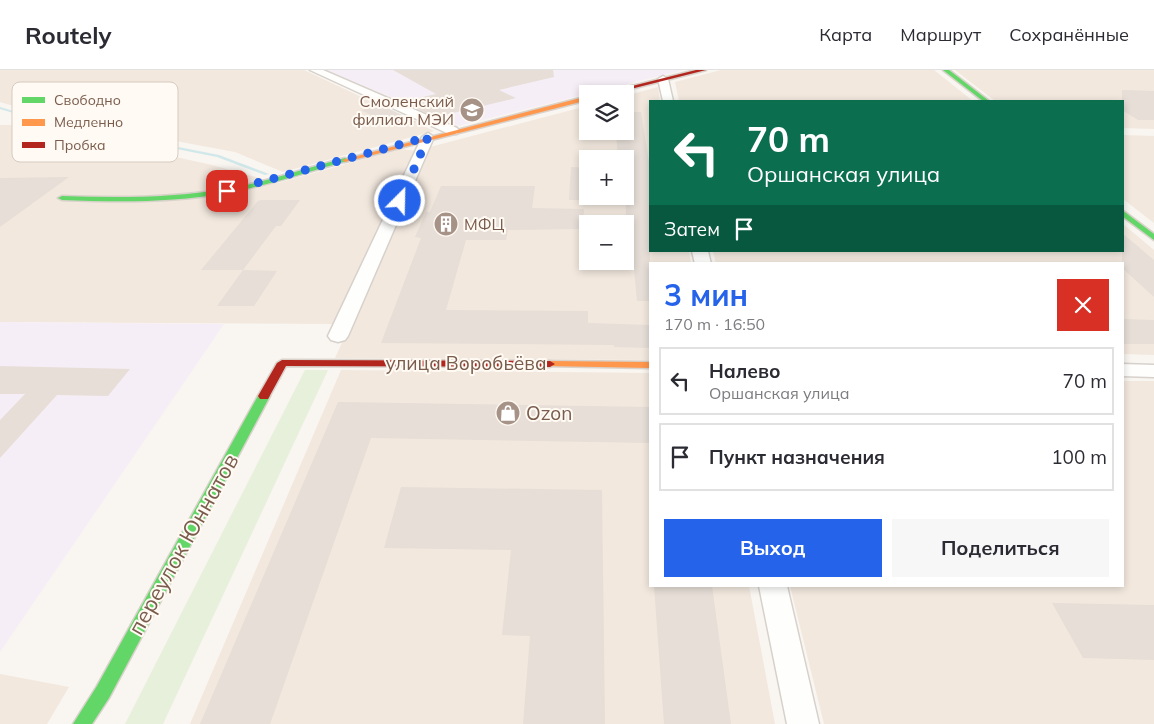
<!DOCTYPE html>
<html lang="ru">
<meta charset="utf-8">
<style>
body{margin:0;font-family:Mulish,sans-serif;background:#f7f7f7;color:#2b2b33;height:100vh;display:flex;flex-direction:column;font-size:19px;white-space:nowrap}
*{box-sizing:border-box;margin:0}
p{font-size:16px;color:#7c7c81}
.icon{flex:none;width:28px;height:28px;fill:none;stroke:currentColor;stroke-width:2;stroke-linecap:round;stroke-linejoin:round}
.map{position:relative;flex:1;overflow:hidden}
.details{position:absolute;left:649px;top:192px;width:475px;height:325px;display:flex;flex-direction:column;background:#fff;border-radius:0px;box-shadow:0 2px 8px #0003}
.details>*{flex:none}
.banner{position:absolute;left:649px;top:30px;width:475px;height:152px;border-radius:0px;box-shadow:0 2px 8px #0003;background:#0b6e4f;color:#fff;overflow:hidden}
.tools{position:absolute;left:579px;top:15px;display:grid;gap:10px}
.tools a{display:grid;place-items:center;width:55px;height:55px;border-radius:0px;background:#fff;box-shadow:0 2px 8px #0003;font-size:25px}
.pin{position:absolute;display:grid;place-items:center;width:42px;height:42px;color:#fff;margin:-21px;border-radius:10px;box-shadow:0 2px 8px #0006}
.me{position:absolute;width:55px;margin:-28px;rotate:23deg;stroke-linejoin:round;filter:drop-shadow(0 0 4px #0008)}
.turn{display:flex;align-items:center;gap:18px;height:105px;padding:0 15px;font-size:22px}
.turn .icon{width:65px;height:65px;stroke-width:2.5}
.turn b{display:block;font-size:35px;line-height:42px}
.then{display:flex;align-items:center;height:48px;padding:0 15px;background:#0003;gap:10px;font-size:19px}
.round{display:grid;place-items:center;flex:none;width:52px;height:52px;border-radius:0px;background:#f7f7f7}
.overview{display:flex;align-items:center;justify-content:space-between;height:85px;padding:0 15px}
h1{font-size:30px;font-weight:700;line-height:38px;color:#2563eb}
.button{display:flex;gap:10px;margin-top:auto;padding:10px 15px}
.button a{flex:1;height:58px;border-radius:0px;background:#2563eb;color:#fff;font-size:20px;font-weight:700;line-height:58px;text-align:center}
.button a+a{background:#f7f7f7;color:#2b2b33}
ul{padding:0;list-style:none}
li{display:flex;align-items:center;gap:15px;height:68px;margin:0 10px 8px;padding:0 5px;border:2px solid #e1e1e2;border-radius:0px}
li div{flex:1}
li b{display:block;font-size:19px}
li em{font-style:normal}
header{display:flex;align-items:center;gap:30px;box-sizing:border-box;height:70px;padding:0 25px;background:#fff;border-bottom:1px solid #e1e1e2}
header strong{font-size:24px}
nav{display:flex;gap:28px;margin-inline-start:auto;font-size:18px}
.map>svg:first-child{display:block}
</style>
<header>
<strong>Routely</strong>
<nav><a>Карта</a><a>Маршрут</a><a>Сохранённые</a></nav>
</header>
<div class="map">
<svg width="1154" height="654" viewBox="0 0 1154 654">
<rect width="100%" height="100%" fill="#f9f5f0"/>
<path fill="#f2e8de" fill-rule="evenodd" d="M0,0H304L434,61L283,102L235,82L62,50L0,32Z
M721,0H934L973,31H679L675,12Z
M955,0H1154V59L1123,58L1122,31H995Z
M658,17L660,31H650V181H689L691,194H650V290L335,288L410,124L430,77L587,36L588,61H625V26ZM588,89H625V126H588ZM588,154H625V191H588Z
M0,55H30L212,95L278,113L400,79L417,81L335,254L0,252Z
M1123,65L1154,66V153L1123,129Z
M1123,154L1154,180V285L1123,284L1122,194H716L713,181H1122Z
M341,300L650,303V516H749L775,654H190Z
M1123,311H1154V654H824L790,516H1122Z
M0,604L69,617L47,654H0Z"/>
<path fill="#f6eef6" d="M327,0H684L458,56Z
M0,252L224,254L0,582Z"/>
<path fill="#e7f0db" d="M305,300H328L163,654H125Z"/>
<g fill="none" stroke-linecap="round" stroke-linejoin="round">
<path fill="#d0e8ea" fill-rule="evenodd" d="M0,37L51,52L219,85L269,104L265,105L217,87L50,54L0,39Z"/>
</g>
<path fill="#e6ded7" d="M393,0H553L554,7L499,20L516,28L436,47L401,32L436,24Z
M1122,20L1154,21V50H1138L1122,40Z
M383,36L417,52L396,57L361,40Z
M625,42H641L650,98V231H637L629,147H626L625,89H618L616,61H625Z
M571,97L588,98V130H569Z
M69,107L0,157V108Z
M441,116H535L532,138L584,139L583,159L508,160L506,170H466L446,240L588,241V253L650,255V278L614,277V275L381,273L421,168L415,167L426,142H430Z
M261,130H300L281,156H276L243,200H201L258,131Z
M1122,163L1154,190V227L1122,198Z
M243,200L277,201L254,236H217Z
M1122,249L1154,250V274H1122Z
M0,296L130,299L108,326L57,325L0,388V350L25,324H0Z
M338,332L650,337V373L371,368L270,654H200Z
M401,417L602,420L605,654H523L530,566L502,565L511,480L384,478Z
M654,516H712L731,654H664Z
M1052,533L1154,535V590L1083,588Z"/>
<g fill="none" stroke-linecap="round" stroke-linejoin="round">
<defs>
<path id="street" d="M310,0H323L457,58L459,61L457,64H449Z
M663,6L668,9L673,31H663L658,9Z
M428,63L434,67L348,266L345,270L338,272L331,270L328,266L422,67Z
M692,181H708L711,194H695Z
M1122,294L1154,295V307L1122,306Z
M759,516H787L819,654H787Z"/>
<path id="fast" d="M943,0H949L989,31H983Z
M345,88L347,89V91C307,102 267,116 226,123C171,133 117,132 62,130L58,128L62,126C117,128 172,128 226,119C267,112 305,98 345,88Z
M1122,140L1154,164V170L1122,146Z
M264,322L270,326L109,628L92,654H73L97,616L258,326Z"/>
<path id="slow" d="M588,26V30L345,92L342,90Z
M550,291L650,292V298L546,296L545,294L546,292Z"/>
<path id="jam" d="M696,0H706L611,24H600Z
M282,290L550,291L555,294L550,297L286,296L268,329H260L258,326L277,293Z"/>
</defs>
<use href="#street" stroke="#d7d1cb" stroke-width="3"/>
<use href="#fast" stroke="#d9d2cb" stroke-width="3"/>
<use href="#slow" stroke="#d9d2cb" stroke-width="3"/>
<use href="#jam" stroke="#d9d2cb" stroke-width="3"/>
<use href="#street" fill="#fefefd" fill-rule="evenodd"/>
<use href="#fast" fill="#63d668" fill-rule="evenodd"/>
<use href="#slow" fill="#ff974d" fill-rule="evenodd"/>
<use href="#jam" fill="#b3261e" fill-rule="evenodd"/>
</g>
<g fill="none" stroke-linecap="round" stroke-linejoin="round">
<path stroke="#2563eb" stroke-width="9" stroke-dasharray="0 16.2" d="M227,121L428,67L400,131"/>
</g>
<defs>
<symbol id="university-disc" viewBox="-11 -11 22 22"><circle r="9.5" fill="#a69286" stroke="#fffaf3"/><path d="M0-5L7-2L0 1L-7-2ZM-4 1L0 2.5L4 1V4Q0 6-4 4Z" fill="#fff"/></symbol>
<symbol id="building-disc" viewBox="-11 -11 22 22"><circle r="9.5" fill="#a69286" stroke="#fffaf3"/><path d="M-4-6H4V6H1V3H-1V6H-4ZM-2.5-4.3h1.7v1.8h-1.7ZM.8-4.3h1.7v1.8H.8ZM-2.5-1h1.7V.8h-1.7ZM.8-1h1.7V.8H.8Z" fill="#fff"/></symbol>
<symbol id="shop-disc" viewBox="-11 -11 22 22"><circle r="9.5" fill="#a69286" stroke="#fffaf3"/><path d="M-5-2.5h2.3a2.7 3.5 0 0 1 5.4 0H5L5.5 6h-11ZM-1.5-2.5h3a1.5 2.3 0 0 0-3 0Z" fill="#fff"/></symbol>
</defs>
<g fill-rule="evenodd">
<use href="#university-disc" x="458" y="26" width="28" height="28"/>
<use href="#building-disc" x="432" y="140" width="28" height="28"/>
<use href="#shop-disc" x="494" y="329" width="28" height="28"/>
</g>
<g text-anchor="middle" stroke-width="4" stroke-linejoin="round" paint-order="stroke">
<g font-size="16" fill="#7a5c4d" stroke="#fffaf3" text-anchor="end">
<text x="454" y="37">Смоленский<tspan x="454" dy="18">филиал МЭИ</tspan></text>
<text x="464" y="160" text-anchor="start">МФЦ</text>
</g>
<g font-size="19" fill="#7a5c4d" stroke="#fffaf3">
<text x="466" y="300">улица Воробьёва</text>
</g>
<g font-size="19" fill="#7a5c4d" stroke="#fffaf3" text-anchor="start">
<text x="526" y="350">Ozon</text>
</g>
<g font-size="22" fill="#7a5c4d" stroke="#fffaf3">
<text transform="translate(183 474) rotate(-61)" y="8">переулок Юннатов</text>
</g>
</g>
<rect x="12" y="12" width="166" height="80" rx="8" fill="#fffaf3" stroke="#d7cbc1" stroke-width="1"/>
<rect x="22" y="27" width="23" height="6" fill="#63d668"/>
<rect x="22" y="49" width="23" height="7" fill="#ff974d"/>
<rect x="22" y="72" width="23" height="6" fill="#b3261e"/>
<g font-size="14" fill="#7a5c4d">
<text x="54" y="35">Свободно</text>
<text x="54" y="57">Медленно</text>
<text x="54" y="80">Пробка</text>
</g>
</svg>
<div class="tools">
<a><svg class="icon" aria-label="layers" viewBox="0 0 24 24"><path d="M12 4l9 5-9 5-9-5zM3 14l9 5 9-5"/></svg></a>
<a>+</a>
<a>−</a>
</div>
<div class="pin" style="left:227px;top:121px;background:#d93025"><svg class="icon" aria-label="arrive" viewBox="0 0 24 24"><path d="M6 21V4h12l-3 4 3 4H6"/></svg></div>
<svg class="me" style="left:400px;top:131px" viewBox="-20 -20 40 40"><circle r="17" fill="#2563eb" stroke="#fff" stroke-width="3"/><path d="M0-11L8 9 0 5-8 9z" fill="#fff"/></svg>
<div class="banner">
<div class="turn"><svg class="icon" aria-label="left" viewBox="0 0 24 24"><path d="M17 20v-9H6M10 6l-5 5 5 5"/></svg><div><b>70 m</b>Оршанская улица</div></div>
<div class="then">Затем<svg class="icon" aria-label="arrive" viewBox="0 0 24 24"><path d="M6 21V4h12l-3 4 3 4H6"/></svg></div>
</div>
<section class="details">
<div class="overview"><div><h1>3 мин</h1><p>170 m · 16:50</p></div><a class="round" style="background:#d93025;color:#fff"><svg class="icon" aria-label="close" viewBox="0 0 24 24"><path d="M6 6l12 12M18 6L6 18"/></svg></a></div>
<ul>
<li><svg class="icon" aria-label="left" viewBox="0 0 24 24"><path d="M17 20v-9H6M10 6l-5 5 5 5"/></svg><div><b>Налево</b><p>Оршанская улица</p></div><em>70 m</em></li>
<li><svg class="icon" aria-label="arrive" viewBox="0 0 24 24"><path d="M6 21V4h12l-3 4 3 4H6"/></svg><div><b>Пункт назначения</b></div><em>100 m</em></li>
</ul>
<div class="button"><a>Выход</a><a>Поделиться</a></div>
</section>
</div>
